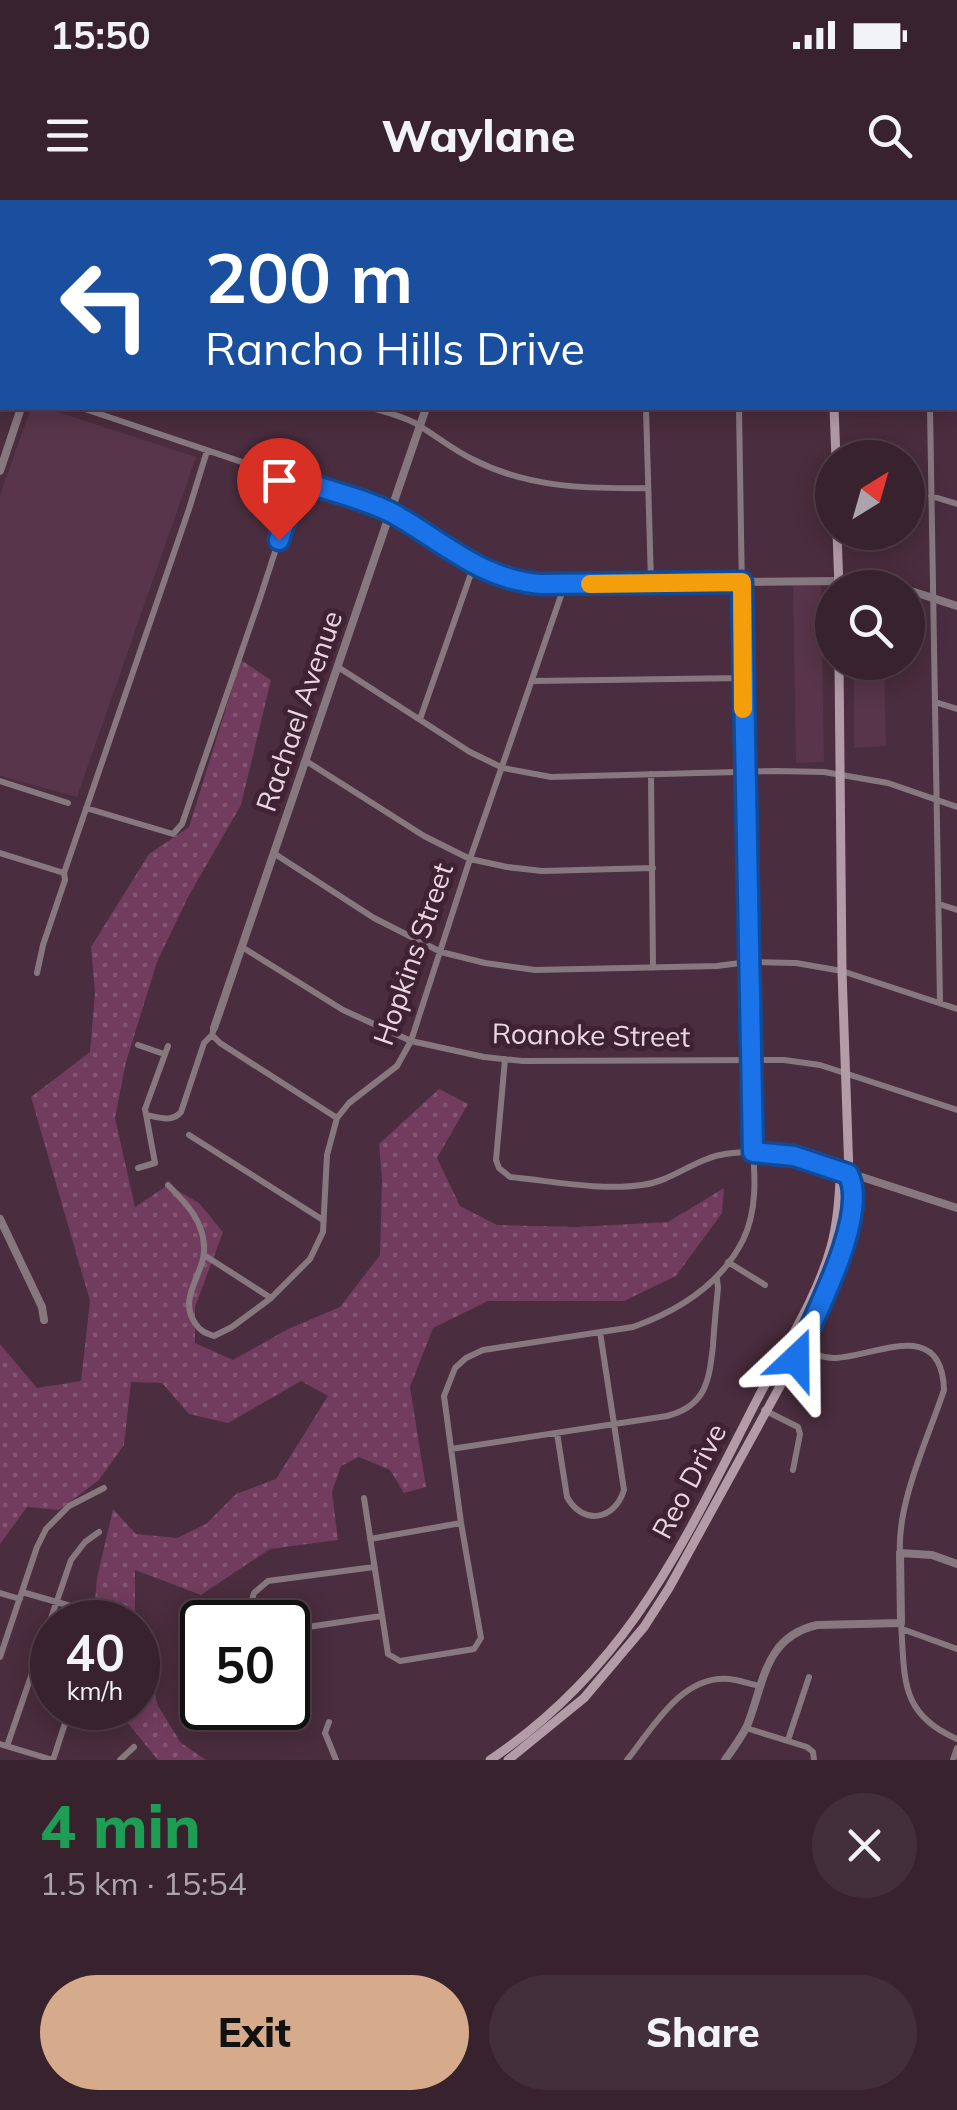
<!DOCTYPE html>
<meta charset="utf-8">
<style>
body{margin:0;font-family:Mulish,sans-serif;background:#432f3a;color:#f1f3f6;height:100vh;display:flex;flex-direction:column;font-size:38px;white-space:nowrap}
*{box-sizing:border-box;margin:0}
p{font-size:32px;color:#aba4aa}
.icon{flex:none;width:55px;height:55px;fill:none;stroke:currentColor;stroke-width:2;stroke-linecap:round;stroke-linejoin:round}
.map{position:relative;height:1560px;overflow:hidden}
.side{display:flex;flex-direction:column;background:#38222e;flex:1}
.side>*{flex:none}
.hud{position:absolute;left:0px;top:0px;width:958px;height:210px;box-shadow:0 5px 25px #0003,0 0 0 2px #523f4a;background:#1a4fa0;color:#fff;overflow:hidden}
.needle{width:65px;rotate:37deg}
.buttons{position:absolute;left:815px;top:240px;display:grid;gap:20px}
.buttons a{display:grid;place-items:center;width:110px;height:110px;border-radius:50%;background:#38222e;box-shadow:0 5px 25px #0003,0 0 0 2px #523f4a;font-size:50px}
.speed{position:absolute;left:30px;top:1400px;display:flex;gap:20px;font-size:50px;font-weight:700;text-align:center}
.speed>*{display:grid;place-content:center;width:130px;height:130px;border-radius:50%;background:#38222e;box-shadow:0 5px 25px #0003,0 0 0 2px #523f4a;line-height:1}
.speed small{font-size:25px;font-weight:400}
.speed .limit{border:5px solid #111;border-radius:15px;background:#fff;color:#111}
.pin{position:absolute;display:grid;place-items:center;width:85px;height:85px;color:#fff;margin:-102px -42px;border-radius:50% 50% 50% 0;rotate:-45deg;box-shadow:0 0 10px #0007}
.pin .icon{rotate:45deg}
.me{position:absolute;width:110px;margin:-55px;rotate:23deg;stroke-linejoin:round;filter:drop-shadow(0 0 8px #0008)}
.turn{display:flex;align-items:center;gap:35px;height:210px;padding:0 40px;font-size:45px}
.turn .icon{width:130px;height:130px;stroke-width:2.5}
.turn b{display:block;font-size:70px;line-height:85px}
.round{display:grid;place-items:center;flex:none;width:105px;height:105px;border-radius:52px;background:#432f3a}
.headline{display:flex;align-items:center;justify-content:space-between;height:170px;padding:0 40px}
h1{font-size:60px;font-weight:800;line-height:75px;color:#1e9e55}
.action{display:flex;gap:20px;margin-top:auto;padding:20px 40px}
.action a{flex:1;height:115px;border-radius:60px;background:#d6ab8b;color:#111;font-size:40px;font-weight:800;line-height:115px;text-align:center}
.action a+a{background:#432f3a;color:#f1f3f6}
.status{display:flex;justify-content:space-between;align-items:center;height:70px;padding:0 50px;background:#38222e;direction:ltr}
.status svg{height:28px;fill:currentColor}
header{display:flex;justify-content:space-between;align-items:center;height:130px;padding:0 40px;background:#38222e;font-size:45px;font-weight:800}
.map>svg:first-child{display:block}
</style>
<div class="status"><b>15:50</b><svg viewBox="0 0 49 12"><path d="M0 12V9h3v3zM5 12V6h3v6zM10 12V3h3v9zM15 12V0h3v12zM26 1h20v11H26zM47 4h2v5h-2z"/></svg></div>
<header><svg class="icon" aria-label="menu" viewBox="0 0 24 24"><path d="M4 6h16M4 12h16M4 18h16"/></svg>Waylane<svg class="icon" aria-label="search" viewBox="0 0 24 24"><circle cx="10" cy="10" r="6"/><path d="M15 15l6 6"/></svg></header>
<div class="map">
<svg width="957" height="1560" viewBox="0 0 957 1560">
<defs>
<pattern id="grass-dots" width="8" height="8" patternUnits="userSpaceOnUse" patternTransform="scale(2.5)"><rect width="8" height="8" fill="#713c5d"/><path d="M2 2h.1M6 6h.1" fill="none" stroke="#855774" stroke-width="1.8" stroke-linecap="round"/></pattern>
</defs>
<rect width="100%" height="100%" fill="#4a2d3e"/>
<path fill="#58354a" d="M843,0H957V93L955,92V2H843Z
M31,208H46L196,257L77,597L0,576V295Z
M821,385L824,562L796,563L793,386Z
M854,463H884L886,546L854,548Z"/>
<path fill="url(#grass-dots)" d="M241,460L271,480L241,605L188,697L157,762L126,862L115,918L135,1007L168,985L199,1003L223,1032L195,1107V1143L233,1160L288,1129L340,1107L380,1055L382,979L379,944L439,889L468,904L437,958L460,1006L497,1025L577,1027L668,1022L724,988L722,1013L676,1076L624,1101H488L433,1128L410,1187L426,1287L404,1293L390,1270L359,1257L341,1266L332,1292L338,1340L270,1349L201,1395L135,1370V1422H93L97,1378L113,1309L136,1334L177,1338L206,1324L236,1294L276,1279L328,1196L301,1181L228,1223L189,1214L162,1183L131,1182L124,1245L99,1280L59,1310L27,1307L0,1344V1144L37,1188L81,1181L90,1101L31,897L90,852L95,793L91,747L149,654L189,627Z
M138,1432L158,1506L181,1543L206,1560H158L127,1522L121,1508H138Z"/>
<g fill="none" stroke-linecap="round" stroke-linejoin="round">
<path stroke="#877880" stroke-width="6" d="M347,0L354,2
M0,180L2,181
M82,208L390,312
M372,208C386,212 402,216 415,223C435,235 453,250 474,260C529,288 588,289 648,288
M646,208L651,383
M930,208L940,802
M931,296L957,304
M338,467L470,552L503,568L551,577L776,571L824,572L888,583L957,607
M533,481L742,478
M935,502L957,509
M420,519L474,365
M306,561L424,636L470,659L507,667L542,671L653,668
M651,574L653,768
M0,581L68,603
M86,608L173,634L182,624L260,398L298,281
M0,653L64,673
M275,654L374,718L441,752L485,763L535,770L717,766L748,762L796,763L842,771L957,809
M939,704L957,710
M242,747L343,810L411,841L484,857L523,861L784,860L820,865L957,910
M37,773L43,745L65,680L64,673L189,309L207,251
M214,828L212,835L220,843L337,918
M138,845L164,854
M505,859L496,960L499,968L510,977C552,981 601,991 642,985C667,982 685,967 707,959C721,953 738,952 753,952
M146,915C158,917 172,923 181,912L204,843L212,835
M189,935L323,1020
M138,968L155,963L145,909L168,846
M168,985C185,1002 203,1020 204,1046C206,1073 177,1097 195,1123C200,1131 205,1133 214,1136L232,1127L271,1098L310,1059L323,1032L327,955L337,918L349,903L397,866L411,841L470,659L565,384
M204,1055L271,1098
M728,1062L765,1085
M798,1146C810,1152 823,1159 836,1158C876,1156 942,1117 944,1190C928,1238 897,1303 900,1353
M764,1210L798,1227L800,1234L793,1270
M557,1233L567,1297C583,1326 615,1320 624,1290L600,1132
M451,1249L667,1216C706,1206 709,1181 713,1146C714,1127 716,1108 718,1088L717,1079
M364,1298L388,1454L400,1461L474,1449L481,1438L461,1323L444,1196L455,1168L466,1158L483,1150L633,1127C678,1111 721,1084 743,1040C761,1003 753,960 751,920C750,887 750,854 749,822C746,617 743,412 739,208
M370,1339L461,1323
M22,1392L81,1409L87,1416V1422
M0,1393L20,1399
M249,1410L254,1393L268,1381L374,1367
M249,1410L255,1422
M219,1422L232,1413L249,1410
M901,1423C905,1478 899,1514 957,1539
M902,1429L957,1449
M288,1430L381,1416
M0,1457L37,1347L46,1329L69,1306L104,1288
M202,1469V1491
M77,1508L118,1522
M215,1508L236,1523
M329,1522L325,1533L336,1560
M746,1528L807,1547L813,1552L814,1560
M788,1540L809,1477
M0,1544L53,1560L70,1508
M7,1546L71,1360L85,1342L99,1332
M120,1560L134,1547
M627,1560C653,1528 681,1475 729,1479C739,1480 750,1484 760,1486
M953,1560L957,1548"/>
<path stroke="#877880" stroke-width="8" d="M658,0L665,2
M496,2L497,0
M955,102L957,103
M955,196H957
M0,271L21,208
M390,312C437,341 484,381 540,384L839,381L899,388
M908,390L957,406
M214,828L426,208
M753,952L794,955L957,1008
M0,1019L42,1107L44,1120
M725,1560C733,1549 741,1538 747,1526C764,1484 764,1437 817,1425L901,1423L900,1353L932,1355L957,1364"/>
<path stroke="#b39ba8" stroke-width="9" d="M51,0L59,2
M831,0V2
M834,208L836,258
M837,332L839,388
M490,1560C631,1465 683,1343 758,1198C783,1149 816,1101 831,1047C837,1025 839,1003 840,980L849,974
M508,1560L584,1498L644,1427L669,1388L795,1159L840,1060L848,1032L852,1007L853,983L849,974L842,771L839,462"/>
</g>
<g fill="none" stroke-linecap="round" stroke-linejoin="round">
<defs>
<path id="route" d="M279,340L298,280C328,291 366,299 394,314C442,341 482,380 540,384L742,382L753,952L794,956L848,974C870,1014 813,1118 796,1159"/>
</defs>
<use href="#route" stroke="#114b97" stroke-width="25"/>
<use href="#route" stroke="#1a73e8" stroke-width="18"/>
<path stroke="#f59e0b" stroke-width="18" d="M590,384L742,382L743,509"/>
</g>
<g text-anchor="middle" stroke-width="10" stroke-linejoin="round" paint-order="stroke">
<g font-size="28" fill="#e9d6e0" stroke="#3f2334">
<text transform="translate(299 511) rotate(-71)" y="10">Rachael Avenue</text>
<text transform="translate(413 754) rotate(-71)" y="10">Hopkins Street</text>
<text transform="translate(591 835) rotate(1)" y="10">Roanoke Street</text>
<text transform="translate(689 1281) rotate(-62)" y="10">Reo Drive</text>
</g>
</g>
</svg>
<div class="buttons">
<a><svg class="needle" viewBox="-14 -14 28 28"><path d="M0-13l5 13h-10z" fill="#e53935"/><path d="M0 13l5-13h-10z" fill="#aba4aa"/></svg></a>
<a><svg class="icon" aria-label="search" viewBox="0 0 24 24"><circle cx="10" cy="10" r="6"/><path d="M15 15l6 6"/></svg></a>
</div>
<div class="speed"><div>40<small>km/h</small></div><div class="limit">50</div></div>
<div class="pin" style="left:279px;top:340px;background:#d93025"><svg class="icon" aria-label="arrive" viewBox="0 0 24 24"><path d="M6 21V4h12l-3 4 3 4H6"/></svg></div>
<svg class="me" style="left:796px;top:1159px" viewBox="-20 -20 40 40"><path d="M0-17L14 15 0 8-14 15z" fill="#1a73e8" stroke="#fff" stroke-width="4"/></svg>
<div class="hud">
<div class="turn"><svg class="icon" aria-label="left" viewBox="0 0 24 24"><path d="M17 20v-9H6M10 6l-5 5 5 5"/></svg><div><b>200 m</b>Rancho Hills Drive</div></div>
</div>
</div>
<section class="side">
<div class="headline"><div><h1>4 min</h1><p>1.5 km · 15:54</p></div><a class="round"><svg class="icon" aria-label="close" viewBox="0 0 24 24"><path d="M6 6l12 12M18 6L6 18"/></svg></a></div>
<div class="action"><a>Exit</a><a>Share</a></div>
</section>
